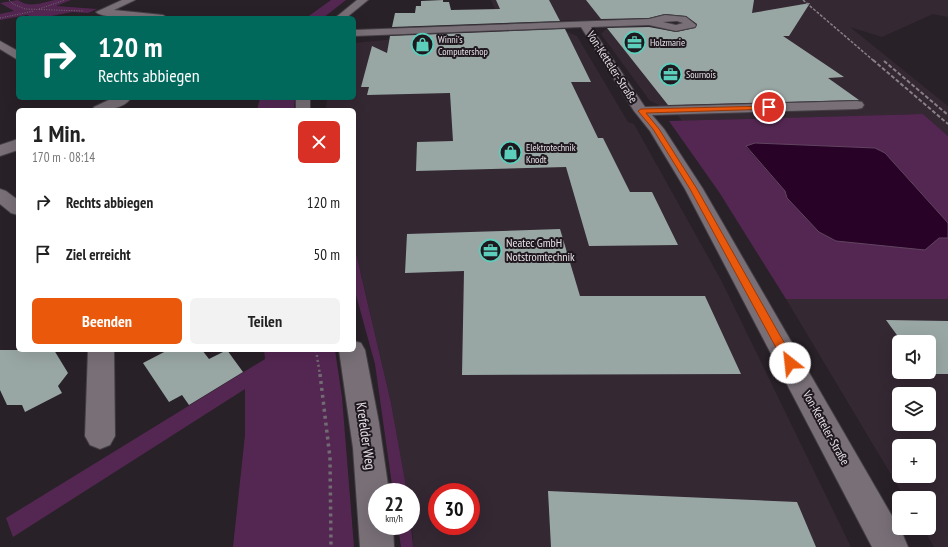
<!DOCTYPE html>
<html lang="de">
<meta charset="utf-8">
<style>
body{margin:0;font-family:"PT Sans Narrow",sans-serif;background:#f2f2f2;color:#222;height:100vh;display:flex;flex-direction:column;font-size:15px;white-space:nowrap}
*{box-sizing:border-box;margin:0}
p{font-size:13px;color:#767676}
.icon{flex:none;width:22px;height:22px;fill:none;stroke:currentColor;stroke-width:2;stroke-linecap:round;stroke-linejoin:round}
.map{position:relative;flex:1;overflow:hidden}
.drawer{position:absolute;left:16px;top:108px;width:340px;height:244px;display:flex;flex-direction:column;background:#fff;border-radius:6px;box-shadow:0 4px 16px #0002}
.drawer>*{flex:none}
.hud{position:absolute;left:16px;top:16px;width:340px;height:84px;border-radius:6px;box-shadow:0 4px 16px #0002;background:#00695c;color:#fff;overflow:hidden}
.tools{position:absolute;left:892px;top:335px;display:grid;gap:8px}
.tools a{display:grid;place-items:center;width:44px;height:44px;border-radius:6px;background:#fff;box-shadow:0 4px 16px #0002;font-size:20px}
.speed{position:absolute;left:368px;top:483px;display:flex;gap:8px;font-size:20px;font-weight:700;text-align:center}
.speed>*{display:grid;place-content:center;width:52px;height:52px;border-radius:50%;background:#fff;box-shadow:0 4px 16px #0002;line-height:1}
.speed small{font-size:10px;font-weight:400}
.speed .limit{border:6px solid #d22;background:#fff;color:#111}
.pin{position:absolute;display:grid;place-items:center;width:34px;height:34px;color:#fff;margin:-17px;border:2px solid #fff;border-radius:50%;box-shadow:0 1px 4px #0007}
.me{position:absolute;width:44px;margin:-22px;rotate:331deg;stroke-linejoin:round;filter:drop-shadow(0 0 3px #0008)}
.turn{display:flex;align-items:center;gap:14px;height:84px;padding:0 16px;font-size:18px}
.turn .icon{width:52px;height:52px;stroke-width:2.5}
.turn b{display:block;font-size:28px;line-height:34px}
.round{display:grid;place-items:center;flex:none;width:42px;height:42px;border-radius:6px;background:#f2f2f2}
.summary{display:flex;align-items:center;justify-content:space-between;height:68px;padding:0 16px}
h1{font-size:24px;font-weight:800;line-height:30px}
.cta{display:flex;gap:8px;margin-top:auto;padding:8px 16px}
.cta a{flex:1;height:46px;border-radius:6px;background:#ea580c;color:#fff;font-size:16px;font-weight:800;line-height:46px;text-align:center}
.cta a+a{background:#f2f2f2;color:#222}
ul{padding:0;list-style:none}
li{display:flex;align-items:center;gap:12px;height:52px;padding:0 16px}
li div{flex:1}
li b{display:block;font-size:15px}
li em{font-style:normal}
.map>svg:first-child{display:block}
</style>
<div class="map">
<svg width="948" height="547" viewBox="0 0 948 547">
<rect width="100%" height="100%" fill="#282128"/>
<path fill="#342833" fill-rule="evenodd" d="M491,0H948V17L933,14L882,37L850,27L948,106V136L923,114L682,121L676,113L650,101L601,34L606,29L618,27L643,28L678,33L704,28L690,17L666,14L629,19L501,22Z
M549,29L563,30L577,36L628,122L634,124L721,280L851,547H413L411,492H407L391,403L354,245V110H326L327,98H354V43L456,33ZM437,492H471V526H437Z
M786,299H948V547H934L923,528H929V498H905ZM899,342H929V372H899ZM899,394H929V424H899ZM899,446H929V476H899Z"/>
<path fill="#542752" d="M18,0C29,9 43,2 55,0C60,0 66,0 71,0L56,6L97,9L88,13L72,12L41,18H33L27,15L0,20V14L14,11L0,3Z
M331,0H346L323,18H306Z
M260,98H295L294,110H257Z
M923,114L948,136V223L885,153L755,143L746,147L785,191L787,198L819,232L836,241L948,238V299H786L719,192L669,121Z
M354,245L391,403L407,492H393L375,364L354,288Z
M264,350H335L342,397L354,547H233L245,435V389L13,537L6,518L265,359Z
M398,526H411L413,547H401Z"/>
<path fill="#280227" stroke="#614561" d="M755,143L875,148L885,153L948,223V238H939L925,250L836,241L819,232L787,198L785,191L746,146Z"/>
<path fill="#99a7a4" d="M443,0V2H449L451,10L500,9L496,0H549L560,21L392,27L395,13H415L416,6H421V1Z
M586,0H754L752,13L810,3L789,36H783L844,77L828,78L859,100L668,105L607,28L649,27L676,32L695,28L697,24L686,16L665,14L649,18L601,19Z
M565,29L591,82H571L598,138H603L630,192H652L678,245L589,246L566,167L416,171L417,142L453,141L450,93L367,95L369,87H361L372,46L387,53L390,36Z
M560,229L580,296H705L741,374L462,375L464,271L405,273L407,234Z
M886,320L948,321V374H927L926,372H929V342H902Z
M0,350H54L68,373L58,386L62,393L25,412L22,405H7L0,390Z
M168,350H202L209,359L227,350L243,372L189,405L182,395L169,402L143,363Z
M548,491L797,502L816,547H551Z"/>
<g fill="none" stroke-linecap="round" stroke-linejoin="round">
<defs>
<path id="minor" d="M122,0H135L114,10L163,15L168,18C156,18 103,20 96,12Z
M357,0H368L346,18H335Z
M665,15L686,17L696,25L695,27L676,31L649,25L591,27L645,107L857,101L862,102L864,105L862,108L857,109L652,115L664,129L703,189L903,535L908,547H872L685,189L650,131L634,111L581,27L354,36V30L649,19ZM677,21L683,23L676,25L663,22Z
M0,41L18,51V60L0,49Z
M113,98H131C123,110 105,110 92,110L94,107Z
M296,98H310V110H296Z
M18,139V150L0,156V145Z
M0,189L6,191L18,200V215L11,213L0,204Z
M354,341L361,343L365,350L379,423L389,492H377V526H393L394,547H360L353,448L339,350H354Z
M88,350H114L115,436L110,445L100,449L90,445L85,436Z"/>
</defs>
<use href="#minor" stroke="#443f44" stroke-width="2"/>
<path stroke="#726c72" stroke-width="1" stroke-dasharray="1 1.5" stroke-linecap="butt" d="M9,0L13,4L25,9L84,11
M39,9L65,0
M0,18L34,11"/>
<path stroke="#726c72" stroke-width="2.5" stroke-dasharray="2 3" stroke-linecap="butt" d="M316,350L320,375"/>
<path stroke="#726c72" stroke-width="3.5" stroke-dasharray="3 4" stroke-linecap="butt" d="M320,374L330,458L331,547"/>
<use href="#minor" fill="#786f77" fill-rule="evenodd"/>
<path stroke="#878187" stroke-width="1.5" stroke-dasharray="3 1.5" stroke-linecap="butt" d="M803,0L874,61"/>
<path stroke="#878187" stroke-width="2" stroke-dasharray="4 2" stroke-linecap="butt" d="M873,60L948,124
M884,61L948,115"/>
</g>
<path fill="#ea580c" stroke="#983908" d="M769,106L772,107L771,109L646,113L659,129L697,189L794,360L796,363L794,366H786L690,189L653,129L638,111L641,109Z"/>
<defs>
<symbol id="office-ring" viewBox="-11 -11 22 22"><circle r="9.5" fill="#1f181e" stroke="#5bcebc" stroke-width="1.5"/><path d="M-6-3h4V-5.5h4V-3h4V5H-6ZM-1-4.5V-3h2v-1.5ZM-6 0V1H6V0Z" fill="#5bcebc"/></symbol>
<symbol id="shop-ring" viewBox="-11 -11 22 22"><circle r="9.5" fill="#1f181e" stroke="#5bcebc" stroke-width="1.5"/><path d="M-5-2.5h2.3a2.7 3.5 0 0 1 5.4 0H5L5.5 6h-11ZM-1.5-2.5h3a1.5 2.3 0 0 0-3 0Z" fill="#5bcebc"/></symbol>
</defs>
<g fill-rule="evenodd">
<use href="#office-ring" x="622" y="30" width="25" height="25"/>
<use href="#shop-ring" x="410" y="32" width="25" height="25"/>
<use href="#office-ring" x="658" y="62" width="25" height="25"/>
<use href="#shop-ring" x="498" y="140" width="25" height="25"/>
<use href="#office-ring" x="478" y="238" width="25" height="25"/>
</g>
<g text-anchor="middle" stroke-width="4" stroke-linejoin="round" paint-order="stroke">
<g font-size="10" fill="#e7e2e7" stroke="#1f181e" text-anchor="start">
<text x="438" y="43">Winni's<tspan x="438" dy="12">Computershop</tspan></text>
<text x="650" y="46">Holzmarie</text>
<text x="686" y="78">Sournois</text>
<text x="526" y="151">Elektrotechnik<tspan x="526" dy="12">Knodt</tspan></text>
</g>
<g font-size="12" fill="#e7e2e7" stroke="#1f181e">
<text transform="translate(612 67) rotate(57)" y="4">Von-Ketteler-Straße</text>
<text transform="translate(826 428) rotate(61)" y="4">Von-Ketteler-Straße</text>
</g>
<g font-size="12" fill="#e7e2e7" stroke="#1f181e" text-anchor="start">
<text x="506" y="247">Neatec GmbH<tspan x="506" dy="14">Notstromtechnik</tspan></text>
</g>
<g font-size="14" fill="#e7e2e7" stroke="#1f181e">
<text transform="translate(366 436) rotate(82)" y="5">Krefelder Weg</text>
</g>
</g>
</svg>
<div class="tools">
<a><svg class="icon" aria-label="sound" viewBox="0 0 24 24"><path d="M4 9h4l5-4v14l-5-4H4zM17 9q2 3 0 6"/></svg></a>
<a><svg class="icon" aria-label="layers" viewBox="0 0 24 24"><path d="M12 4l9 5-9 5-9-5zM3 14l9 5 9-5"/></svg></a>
<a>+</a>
<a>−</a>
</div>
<div class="speed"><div>22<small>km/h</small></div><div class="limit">30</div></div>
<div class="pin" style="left:769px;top:107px;background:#d93025"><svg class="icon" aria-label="arrive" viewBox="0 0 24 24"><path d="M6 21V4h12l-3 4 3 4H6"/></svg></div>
<svg class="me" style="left:790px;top:363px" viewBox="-20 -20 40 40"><circle r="19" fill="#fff"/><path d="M0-13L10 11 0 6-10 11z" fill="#ea580c"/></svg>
<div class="hud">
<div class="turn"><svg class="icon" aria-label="right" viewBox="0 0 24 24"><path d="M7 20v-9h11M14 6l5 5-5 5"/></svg><div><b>120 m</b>Rechts abbiegen</div></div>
</div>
<section class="drawer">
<div class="summary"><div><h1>1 Min.</h1><p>170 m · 08:14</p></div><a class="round" style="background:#d93025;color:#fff"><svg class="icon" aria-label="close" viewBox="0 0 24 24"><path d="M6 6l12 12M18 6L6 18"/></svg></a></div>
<ul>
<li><svg class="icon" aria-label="right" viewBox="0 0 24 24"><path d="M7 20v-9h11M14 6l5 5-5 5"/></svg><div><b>Rechts abbiegen</b></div><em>120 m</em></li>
<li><svg class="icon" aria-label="arrive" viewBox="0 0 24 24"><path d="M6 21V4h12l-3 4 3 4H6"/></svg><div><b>Ziel erreicht</b></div><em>50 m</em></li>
</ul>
<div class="cta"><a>Beenden</a><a>Teilen</a></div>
</section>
</div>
